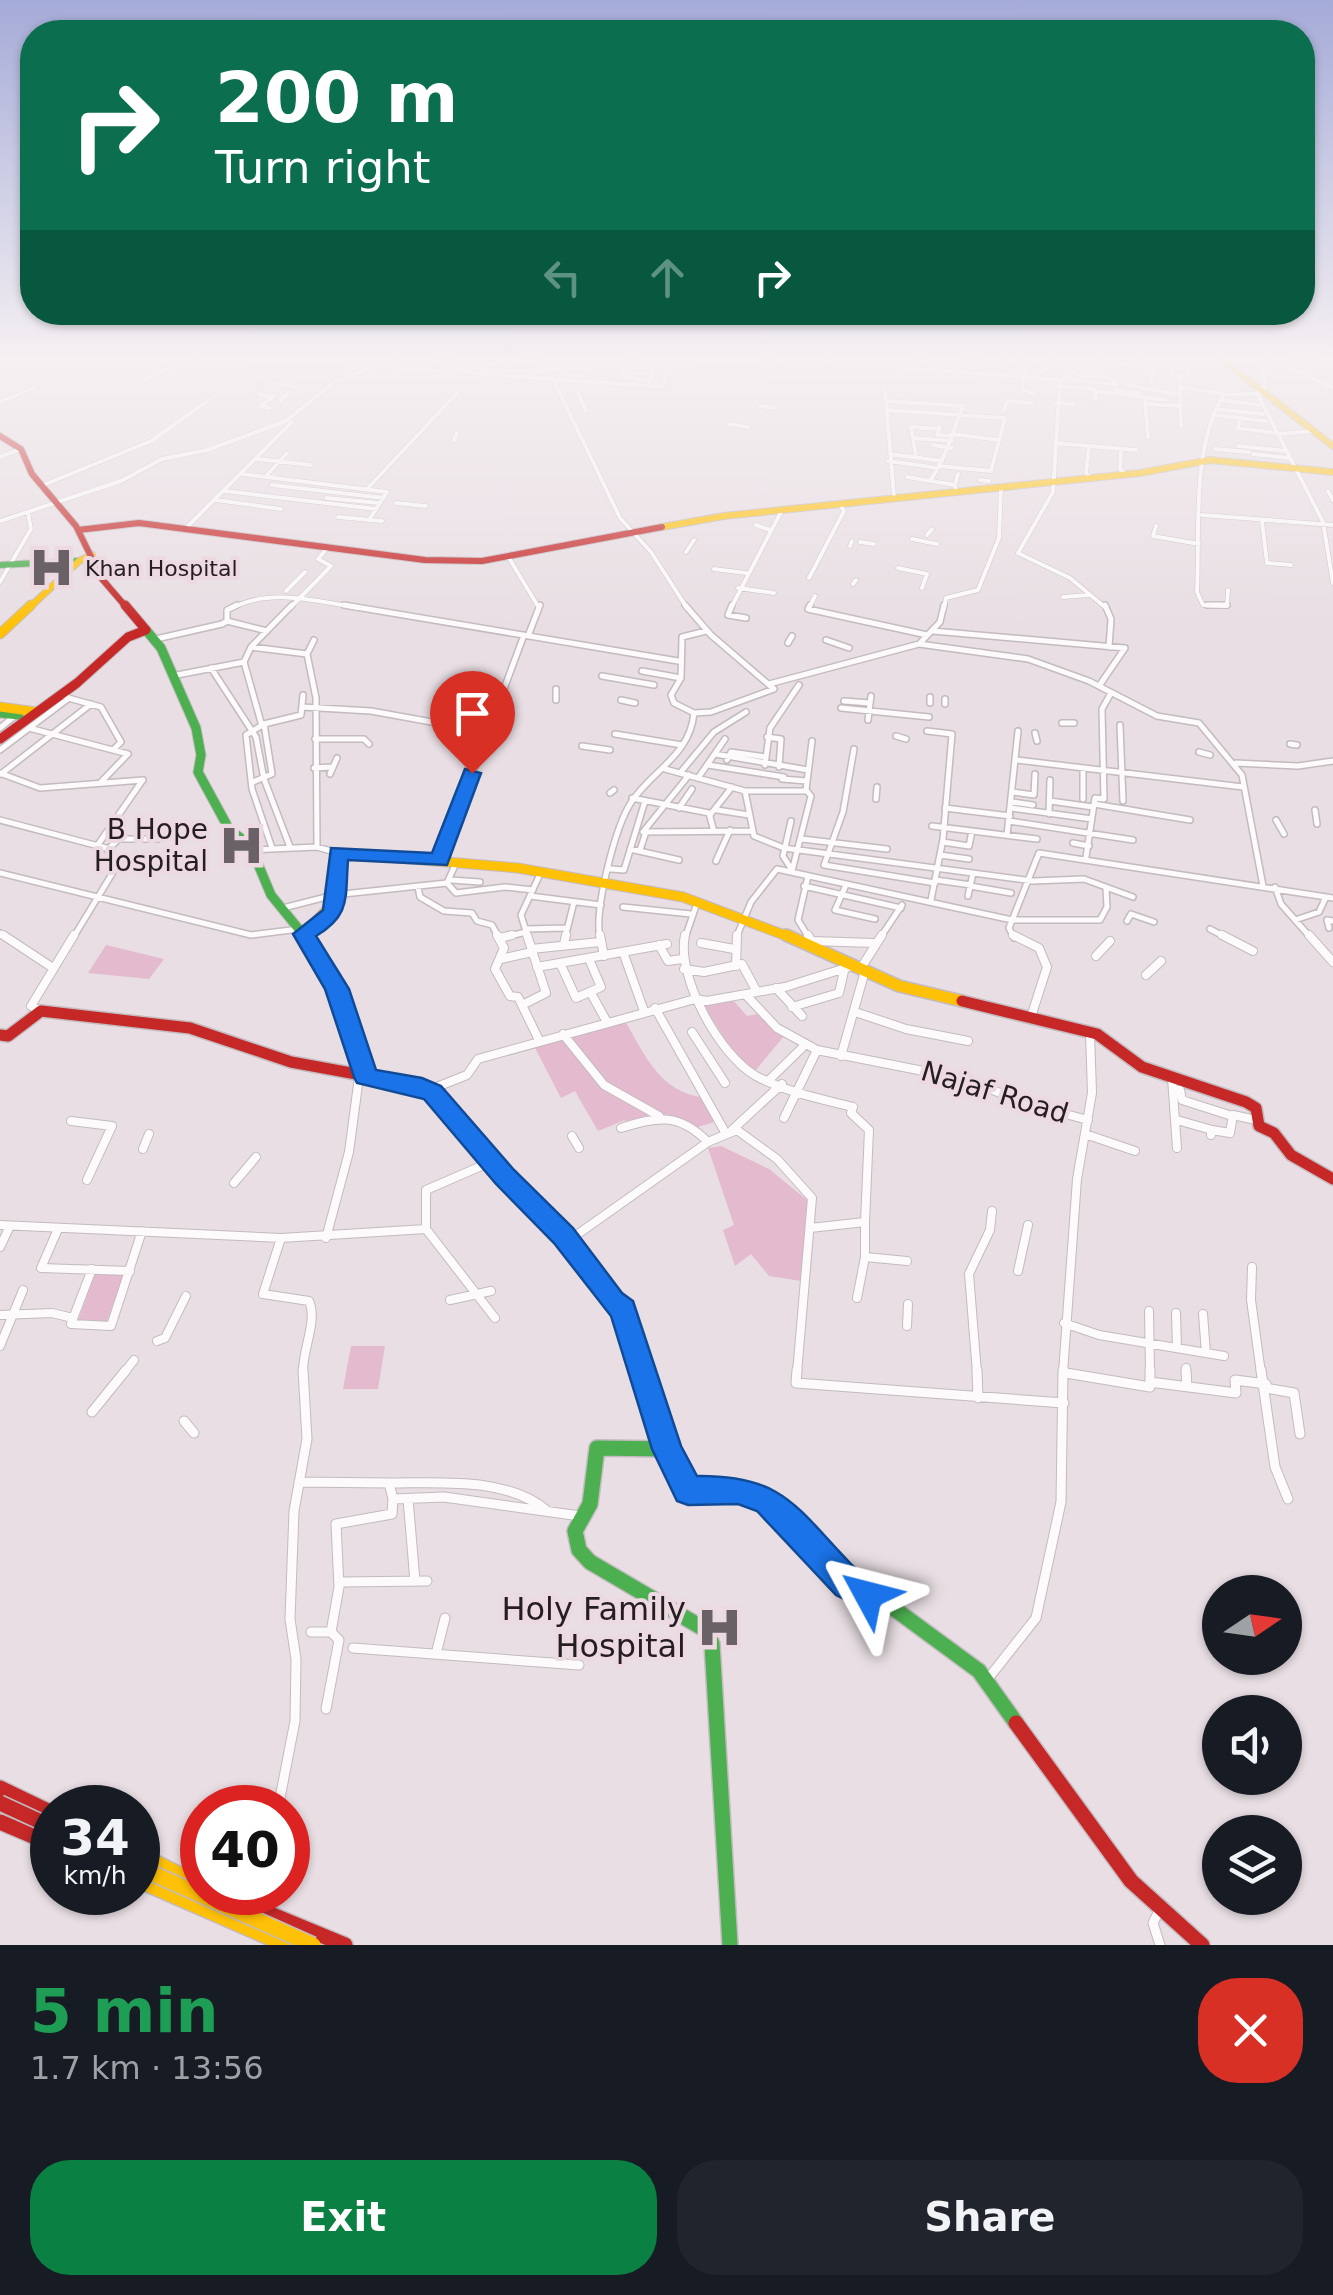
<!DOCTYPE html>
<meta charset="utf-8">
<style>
body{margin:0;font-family:"DejaVu Sans",sans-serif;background:#20242c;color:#f1f3f6;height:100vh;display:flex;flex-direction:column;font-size:38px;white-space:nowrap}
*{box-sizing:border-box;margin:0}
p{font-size:32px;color:#9ea1a6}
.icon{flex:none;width:55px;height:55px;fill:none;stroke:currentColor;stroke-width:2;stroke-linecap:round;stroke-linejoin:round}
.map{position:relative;height:1945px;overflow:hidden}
.side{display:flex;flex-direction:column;background:#171b24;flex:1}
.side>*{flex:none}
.hud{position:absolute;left:20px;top:20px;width:1295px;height:305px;border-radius:40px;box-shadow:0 2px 8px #0004;background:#0b6e4f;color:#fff;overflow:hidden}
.needle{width:65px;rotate:77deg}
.controls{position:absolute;left:1202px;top:1575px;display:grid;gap:20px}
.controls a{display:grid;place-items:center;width:100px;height:100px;border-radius:50%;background:#171b24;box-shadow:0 2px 8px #0004;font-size:50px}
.speed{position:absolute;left:30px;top:1785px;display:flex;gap:20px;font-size:50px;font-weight:700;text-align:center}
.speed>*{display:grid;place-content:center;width:130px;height:130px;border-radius:50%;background:#171b24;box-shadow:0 2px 8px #0004;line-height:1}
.speed small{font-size:25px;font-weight:400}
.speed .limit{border:15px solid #d22;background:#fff;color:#111}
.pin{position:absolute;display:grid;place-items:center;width:85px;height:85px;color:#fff;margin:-102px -42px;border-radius:50% 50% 50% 0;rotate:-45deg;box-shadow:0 0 10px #0007}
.pin .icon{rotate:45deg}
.me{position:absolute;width:110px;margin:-55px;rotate:308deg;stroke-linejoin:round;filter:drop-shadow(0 0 8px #0008)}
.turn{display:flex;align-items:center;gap:35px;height:210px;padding:0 30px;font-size:45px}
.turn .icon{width:130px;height:130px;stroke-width:2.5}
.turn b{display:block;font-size:70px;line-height:85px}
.lanes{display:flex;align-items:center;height:95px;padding:0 30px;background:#0003;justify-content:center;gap:50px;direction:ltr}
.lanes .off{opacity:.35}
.round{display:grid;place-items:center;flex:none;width:105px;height:105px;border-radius:40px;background:#20242c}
.head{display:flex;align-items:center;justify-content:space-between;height:170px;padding:0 30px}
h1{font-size:60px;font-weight:700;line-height:75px;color:#1e9e55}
.cta{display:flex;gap:20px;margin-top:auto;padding:20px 30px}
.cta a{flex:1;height:115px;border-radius:40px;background:#0b8043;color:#fff;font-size:40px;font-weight:700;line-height:115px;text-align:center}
.cta a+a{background:#20242c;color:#f1f3f6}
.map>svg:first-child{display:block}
</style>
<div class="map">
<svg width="1333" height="1945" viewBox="0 0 1333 1945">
<rect width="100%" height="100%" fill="#e8dee3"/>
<path fill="#e4bace" d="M106,945L164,959L149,979L88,973Z
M732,999L747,1016L758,1014L784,1036L755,1071L744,1068L701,1002Z
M623,1018C646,1055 658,1093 707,1098L714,1122L695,1128L667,1114L628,1131L625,1120L598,1131L575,1091L561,1098L533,1044Z
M721,1146L769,1169L807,1200L801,1281L769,1276L751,1254L735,1266L723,1230L734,1225L708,1148Z
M95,1273L124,1274L107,1321H78Z
M351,1346H385L378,1389H343Z"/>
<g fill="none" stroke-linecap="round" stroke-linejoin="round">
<defs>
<path id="street-far3" d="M366,356L361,359L379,364
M420,356H482
M424,356L495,364
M503,356L542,358
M542,356L620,518L651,552L687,608
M619,356L643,361L639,368
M633,356L622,377L639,379L636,385
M754,356L780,359
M822,356L833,362L1060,380L1075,371L1078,356
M876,356L877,366
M901,356L937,362
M993,356L1008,358L1005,364
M1009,356L1026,360L1022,389L1034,394
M1118,356L1145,361
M1286,356L1319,360
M958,357L977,359
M1027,357L1077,364
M1221,359H1271L1333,388
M1101,361L1155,368
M543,362L653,369
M1285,362L1333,367
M1092,363L1093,356
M347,364L662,387L673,356
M1172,364L1189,366L1188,376L1170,374Z
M669,366L689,367L692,356
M455,368L547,372
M546,369H593
M623,372L651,374
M1170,374L1180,378L1181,426
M565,375L583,376
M1034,375L1052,367L1054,356
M1079,376L1108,377L1117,384
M1062,378L1117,385
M1060,380L1053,492L1018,553L1070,578L1106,608
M1151,382L1158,356
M140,383L194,356
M274,383L295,387
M1128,385L1179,395
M648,386L658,356
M1058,386L1094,389L1096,398
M1179,387L1224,394
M1261,387H1265L1263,357
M885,390L894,496
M1115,390L1140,393
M1094,391L1165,400
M578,393L586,411
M1257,393L1323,522L1333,583
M259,394L273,397L261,406L269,408
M1145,400L1148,437
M1221,400L1259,405
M280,401L289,392
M886,401L963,406C951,435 948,454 930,481
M0,402L34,388
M1055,403L1074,404
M1145,404L1179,406
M760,406L774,408
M1216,409L1263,414
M886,410L1005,418L991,471L939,466
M1004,411L1007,401L1032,403
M1213,415L1266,421
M1240,418L1238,428L1275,433
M729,424L748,427
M940,427L937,435L952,436
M952,434L999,440
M1279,434L1314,431
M913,438L952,441
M454,440L457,433
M1055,443L1136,450
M933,445L952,448
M1089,446L1086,473L1092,479
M1238,446L1286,451
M1121,449L1120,469L1126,475
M1215,449L1249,452
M890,454L942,461
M1253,454L1289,458
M0,457L21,449
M916,457L911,427L939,429
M257,459L311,465
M888,461L938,468
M242,474L387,492L369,520
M266,476L287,453
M907,477L955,485L956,492
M980,480L989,481
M272,485L384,498
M955,485L958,474
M41,486L151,441L209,400
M368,488L459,391
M225,491L376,509
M1328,491L1333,500
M326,498L380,503
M216,500L281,509
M396,503L426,506
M1202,515L1333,525
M338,517L382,521
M0,521L121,481L162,459L207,450L286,421L334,382L401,356
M1262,521L1267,563L1291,565
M756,525L770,530
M1156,526L1153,536L1199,544
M186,528L292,422L288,421
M927,535L932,529
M912,539L937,544
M860,542L874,544
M850,546L852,541
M686,552L694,540
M509,558L539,608
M898,568L927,574L922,588
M714,569L746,573
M809,578L844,511L839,503
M0,582L31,529L28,513
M853,584L856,580
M738,588L774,593
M1228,590L1227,606L1203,605L1197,592C1200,530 1191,451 1223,395L1268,393
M286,591L305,572
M1063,597L1089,595
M232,608C270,588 318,601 359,608
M290,608L331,566L318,559L328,547
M731,608L782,510
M809,608L815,596
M944,608L946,598L978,590L999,538L1001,487"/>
<path id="street-far2" d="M292,605L251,647L307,654L316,698L317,847
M344,605L678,661
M685,605L711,635L774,689L711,712L694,713
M732,605L728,615L746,618
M810,605L808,609L927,635
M1105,605L1111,619L1109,647
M1207,605H1227
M227,621L267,631
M933,631L1125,648L1099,686
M528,636L540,605
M156,639L222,624L227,621V610L237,605
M826,640L849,648
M788,643L792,636
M920,643L940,622L944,605
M251,647L244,662L262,726
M307,654L314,640
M211,668L256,737L264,779L290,847
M642,671L681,678
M172,676L244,662
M602,676L654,685
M769,684L919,644L1028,659L1089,681L1157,716L1199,723L1242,775L1263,886
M556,689V700
M61,696L101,707L121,742L114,749
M930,697V703
M945,699V704
M621,700L635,703
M844,701L870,703
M302,707L371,711L487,732
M841,708L929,717
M868,720L871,696
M1062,723H1074
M1120,725L1123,801
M0,728L17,714
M29,728L128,754
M927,731L952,734L943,839L931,900
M1035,733L1037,741
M615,734L682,745
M896,736L906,739
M767,737L781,739L779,767
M315,739H364L369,744
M1290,744L1297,745
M582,746L610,750
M854,749L843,812L824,865L935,883
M0,750L69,698
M1199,752L1210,755
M715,754L808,770
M727,760L731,752L766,757
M1017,760L1243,787
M1236,763L1298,766L1333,761
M708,765L784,777
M765,765L770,728L799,685
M314,768L332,767
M1083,768V799
M665,769L745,791L754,836L784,848L1033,881L1084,879L1133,897
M0,773L40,788L143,780
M680,773L714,732L746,712
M1,774L91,704
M330,774L337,758
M689,775L643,832L753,831
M698,778L725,739
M782,779L807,781
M253,782L272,774L264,724
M100,783L128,754
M745,791H807
M1013,792L1034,795L1035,774
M610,793L614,790
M632,798L709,813L713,828
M876,799L877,787
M1050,801L1093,807
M1012,802L1033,805
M1094,804L1095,798L1104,799L1102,709L1111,693
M679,808L692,789
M945,808L1010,816
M1011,808L1092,819
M717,810L749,815
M1315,810L1317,824
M1049,814L1050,780
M710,815L732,787
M0,820L106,848L118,864L73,938
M1276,820L1284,834
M791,821L783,856L792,870
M1009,821L1133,840
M932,826L1037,839
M1007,835L1018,731
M802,839L887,849
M943,842L969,846L972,831
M1073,843L1089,846
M97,846L142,781
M272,848L252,789L246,735L264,724L301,715L303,695
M108,849L119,839H158
M630,849L679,860
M251,850L317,847L338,853
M640,850L646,832
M940,855L969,859
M1086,857L1094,804L1190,820
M440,861L524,635
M716,861L730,830
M611,869L624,870L645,801
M792,871L811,796L806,790L812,741
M0,873L251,935L299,929
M808,876L798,920L809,938
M451,880L480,882
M936,880L971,885
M447,883L456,893L505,887L533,890
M846,885L835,910L875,919
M804,886L901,908
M970,886L1011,893
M418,887L420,897L444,911L472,913L477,921L492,925L499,938
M1275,887L1281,904L1311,938
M530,896L601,905
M968,896L973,873
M623,907L691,914
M283,908L334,895L447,883L456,863
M1295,920L1319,912L1326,897
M1127,921L1131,914L1154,922
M1329,928L1327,920L1333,921
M525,929L567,928
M1210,929L1227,938
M0,933L7,938
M501,938L526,932
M528,938L521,915L541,872
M565,938L574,902
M600,938C594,910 615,826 632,801C654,769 690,755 694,713L674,703L671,695L681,678L682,637L706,631
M685,938L697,903
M736,938L751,902L777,869L1012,920H1100L1107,907L1106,889
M880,938L902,905
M1014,938L1009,928L1039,853L1333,898"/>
<path id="street-far1" d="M3,935L53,968
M497,935L504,948L495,969L510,996L518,997L539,1040
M600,935L604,956
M685,935C676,976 719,1055 756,1076C786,1092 821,1099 853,1107L851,1113L869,1130L865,1222L810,1228
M808,935L815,947
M1013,935L1039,948L1047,967L1031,1017
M1222,935L1253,951
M1309,935L1333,962
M500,938L512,935
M813,941L874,943
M701,943L734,949
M564,944L566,935
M659,945L668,961L682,959
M531,949L600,942
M623,952L644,1011
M1096,956L1110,941
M501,959L532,952
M560,963L576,998L601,987L589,959
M736,966L737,935
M537,967L667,944
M861,968L882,935
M684,969L704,972L742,964L757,992
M1146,975L1161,961
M776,988L802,1016
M592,995L607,1022
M746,995L777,1028L817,1050L969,1080L1024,1103L1088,1120
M522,1005L546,993L527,935
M792,1007L839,993L844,971
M655,1008L725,1132
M41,1011L31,1006L74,935
M858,1013L906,1029L968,1041
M692,1032L725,1083
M563,1034L604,1085L659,1116
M841,1056L865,971
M1172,1078L1177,1148
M770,1079L806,1044
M1173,1089L1180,1090L1182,1100L1232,1116
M429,1090L467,1075L478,1059L695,999L707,1001L785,987L852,966
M784,1118L817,1050
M1177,1120L1212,1130
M71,1121L112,1126L87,1180
M621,1128C658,1116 679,1113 708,1142
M732,1130L782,1084
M1085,1134L1135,1151
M1211,1135L1212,1130L1230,1133L1233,1115L1256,1120
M572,1136L579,1148
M143,1149L149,1134
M234,1183L256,1157
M0,1225L281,1238
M58,1229L41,1268L130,1271
M426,1229L495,1318
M326,1238L349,1152L359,1077
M568,1241L708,1142L737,1130L777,1159L812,1198L797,1373
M0,1247L9,1228
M865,1257L907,1261
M1252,1267L1251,1300L1261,1373
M92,1269L71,1324L111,1326L142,1231
M1018,1271L1028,1225
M857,1298L865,1257V1222
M450,1300L491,1291
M1149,1311L1150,1373
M1176,1313L1177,1348
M1203,1314L1206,1353
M0,1315L52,1313L73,1318
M1064,1323L1099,1335L1224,1356
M907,1326L908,1304
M157,1341L165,1338L186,1296
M0,1346L23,1290
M1186,1368V1373
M124,1373L134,1360
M303,1373C302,1350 318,1321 309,1301L263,1294L281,1238L426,1229V1190L493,1161
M977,1373L969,1274L990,1230L992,1211
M1063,1373L1077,1179L1092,1093L1090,1033"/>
<path id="street" d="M797,1370L796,1383L1064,1403
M977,1370L978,1398
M1186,1370L1187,1387
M1261,1370L1275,1467L1288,1499
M1066,1373L1150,1387V1370
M1150,1382L1236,1393L1235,1380L1266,1384
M1266,1388L1294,1393L1300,1434
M92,1412L126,1370
M184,1421L194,1433
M299,1482L389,1483L393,1499L444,1497L580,1516
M390,1483C439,1483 506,1477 546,1510
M408,1499L415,1581
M339,1582L427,1581
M311,1632H331L339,1640L326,1709
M331,1632L339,1587L336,1524L392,1514L393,1499
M353,1648L579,1665
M436,1654L445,1618
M987,1680L1036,1618L1061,1502L1063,1370
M278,1808L295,1721L296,1659L290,1619L294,1511L307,1439L303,1370
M1160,1909L1153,1923L1160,1945
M258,1911L262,1892"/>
<path id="fast-far3" d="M0,565L77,561"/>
<path id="fast-far2" d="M146,630L161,648L196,728L201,755L198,772L229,829L250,845L271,895L306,938
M0,713L19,715"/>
<path id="fast-far1" d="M304,935L337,989L366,1077
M522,1194L623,1309L643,1373"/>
<path id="fast" d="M642,1370L667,1449L688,1491L738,1490L768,1500L848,1584L896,1610L979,1671L1016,1723
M667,1449L597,1448L590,1504L575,1531L579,1550L590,1562L706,1630L712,1644L730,1945"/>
<path id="slow-far3" d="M1217,356L1333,446
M662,527L724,516L1140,473L1210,460L1333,472
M29,608L79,561L92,555"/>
<path id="slow-far2" d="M0,634L31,605
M0,707L36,712
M304,934L329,907L338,853L518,868L683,897L792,938"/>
<path id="slow-far1" d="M786,935L899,986L962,1001"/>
<path id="slow" d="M138,1854L202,1886
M138,1880L287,1945"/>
<path id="jam-far3" d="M0,436L21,449L32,474L76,526L102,579L127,608
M78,530L139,523L425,560L482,561L662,527"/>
<path id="jam-far2" d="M0,739L77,683L128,637L146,630L125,605"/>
<path id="jam-far1" d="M962,1001L1097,1034L1142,1067L1246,1102L1256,1108L1259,1126L1274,1133L1291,1155L1333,1179
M0,1035L8,1036L41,1011L190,1028L291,1062L422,1086L475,1137L522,1194"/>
<path id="jam" d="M1016,1723L1131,1881L1202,1945
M0,1788L52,1813
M0,1822L52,1844
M217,1892L345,1945"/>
</defs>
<use href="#street-far3" stroke="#c3bbbf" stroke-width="5"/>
<use href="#street-far2" stroke="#c3bbbf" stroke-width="8"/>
<use href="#street-far1" stroke="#c3bbbf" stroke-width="10"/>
<use href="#street" stroke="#c3bbbf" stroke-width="11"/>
<use href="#fast-far3" stroke="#c3bbbf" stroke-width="8"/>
<use href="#fast-far2" stroke="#c3bbbf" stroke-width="11"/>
<use href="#fast-far1" stroke="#c3bbbf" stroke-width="14"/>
<use href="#fast" stroke="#c3bbbf" stroke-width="18"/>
<use href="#slow-far3" stroke="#c3bbbf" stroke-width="8"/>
<use href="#slow-far2" stroke="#c3bbbf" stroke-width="11"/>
<use href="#slow-far1" stroke="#c3bbbf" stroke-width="14"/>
<use href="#slow" stroke="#c3bbbf" stroke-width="18"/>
<use href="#jam-far3" stroke="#c3bbbf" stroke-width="8"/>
<use href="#jam-far2" stroke="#c3bbbf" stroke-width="11"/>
<use href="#jam-far1" stroke="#c3bbbf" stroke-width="14"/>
<use href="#jam" stroke="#c3bbbf" stroke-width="18"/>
<use href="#street-far3" stroke="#fcfafb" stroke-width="4"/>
<use href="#street-far2" stroke="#fcfafb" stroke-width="5"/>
<use href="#street-far1" stroke="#fcfafb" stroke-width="8"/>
<use href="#street" stroke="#fcfafb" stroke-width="9"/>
<use href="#fast-far3" stroke="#4caf50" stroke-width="6"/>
<use href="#fast-far2" stroke="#4caf50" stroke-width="9"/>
<use href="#fast-far1" stroke="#4caf50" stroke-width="11"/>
<use href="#fast" stroke="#4caf50" stroke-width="15"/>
<use href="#slow-far3" stroke="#ffc107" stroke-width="6"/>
<use href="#slow-far2" stroke="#ffc107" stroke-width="9"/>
<use href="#slow-far1" stroke="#ffc107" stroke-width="11"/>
<use href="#slow" stroke="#ffc107" stroke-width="15"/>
<use href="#jam-far3" stroke="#c62828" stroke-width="6"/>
<use href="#jam-far2" stroke="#c62828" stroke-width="9"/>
<use href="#jam-far1" stroke="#c62828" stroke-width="11"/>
<use href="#jam" stroke="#c62828" stroke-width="15"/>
<defs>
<path id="slow-bridge" d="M138,1867L313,1945"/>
<path id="jam-bridge" d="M0,1803L52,1827"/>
</defs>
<use href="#slow-bridge" stroke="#c3bbbf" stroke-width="18" stroke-linecap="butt"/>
<use href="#jam-bridge" stroke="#c3bbbf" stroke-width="18" stroke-linecap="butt"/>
<use href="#slow-bridge" stroke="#ffc107" stroke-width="15"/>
<use href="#jam-bridge" stroke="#c62828" stroke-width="15"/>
</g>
<linearGradient id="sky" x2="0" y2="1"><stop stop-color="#a5abd8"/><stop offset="0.57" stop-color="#f5f0f2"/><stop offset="1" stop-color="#f5f0f2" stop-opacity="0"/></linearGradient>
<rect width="1333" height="628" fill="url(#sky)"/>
<path fill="#1a73e8" stroke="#114b97" stroke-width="2.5" d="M465,769L481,773L447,865L348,860C345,898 351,915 316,936L349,989L376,1070L422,1078L441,1086L514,1170L573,1228L622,1293L633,1301L681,1446L697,1476C783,1475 796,1507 851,1564C863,1576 878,1579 884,1595L880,1606L868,1611L836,1595L757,1511L738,1504L688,1505L677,1501L652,1449L611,1316L554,1243L496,1184L424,1099L357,1083L354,1077L325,989L293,934L323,910L331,848L432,853Z"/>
<defs>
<symbol id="hospital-bare" viewBox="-9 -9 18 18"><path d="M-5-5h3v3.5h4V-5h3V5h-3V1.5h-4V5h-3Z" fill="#696165" stroke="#edd9e2" stroke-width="2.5" paint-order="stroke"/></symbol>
</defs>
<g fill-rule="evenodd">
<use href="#hospital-bare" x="20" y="536" width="63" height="63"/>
<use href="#hospital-bare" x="210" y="814" width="63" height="63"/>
<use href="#hospital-bare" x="688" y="1596" width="63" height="63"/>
</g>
<g text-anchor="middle" stroke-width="8" stroke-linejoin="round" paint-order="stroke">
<g font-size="22" fill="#251e21" stroke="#edd9e2" text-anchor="start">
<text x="85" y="576">Khan Hospital</text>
</g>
<g font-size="28" fill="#251e21" stroke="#edd9e2" text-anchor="end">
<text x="208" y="839">B Hope<tspan x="208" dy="32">Hospital</tspan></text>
</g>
<g font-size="28" fill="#251e21" stroke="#edd9e2">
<text transform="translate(995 1092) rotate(17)" y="10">Najaf Road</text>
</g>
<g font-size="32" fill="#251e21" stroke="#edd9e2" text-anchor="end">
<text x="686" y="1620">Holy Family<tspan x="686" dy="37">Hospital</tspan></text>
</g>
</g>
</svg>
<div class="controls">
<a><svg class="needle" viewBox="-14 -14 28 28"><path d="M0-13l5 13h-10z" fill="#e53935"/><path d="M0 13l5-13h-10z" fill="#9ea1a6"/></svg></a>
<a><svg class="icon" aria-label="sound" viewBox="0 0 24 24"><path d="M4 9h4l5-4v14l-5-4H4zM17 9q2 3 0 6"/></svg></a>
<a><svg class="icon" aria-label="layers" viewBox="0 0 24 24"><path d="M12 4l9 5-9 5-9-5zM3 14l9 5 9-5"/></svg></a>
</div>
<div class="speed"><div>34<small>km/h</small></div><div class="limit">40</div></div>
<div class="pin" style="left:472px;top:773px;background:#d93025"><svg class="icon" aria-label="arrive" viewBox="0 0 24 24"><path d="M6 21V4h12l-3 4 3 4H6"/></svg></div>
<svg class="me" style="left:868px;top:1595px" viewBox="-20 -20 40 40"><path d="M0-17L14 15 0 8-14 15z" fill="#1a73e8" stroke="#fff" stroke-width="4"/></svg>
<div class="hud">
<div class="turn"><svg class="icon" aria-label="right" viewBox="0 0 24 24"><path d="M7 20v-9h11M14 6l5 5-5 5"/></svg><div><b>200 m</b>Turn right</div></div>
<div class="lanes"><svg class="icon off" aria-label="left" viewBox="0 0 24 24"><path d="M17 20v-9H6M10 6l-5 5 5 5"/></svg><svg class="icon off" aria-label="ahead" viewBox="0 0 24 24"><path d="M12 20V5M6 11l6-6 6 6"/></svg><svg class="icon" aria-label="right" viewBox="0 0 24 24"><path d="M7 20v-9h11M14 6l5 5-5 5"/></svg></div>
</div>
</div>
<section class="side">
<div class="head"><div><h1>5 min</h1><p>1.7 km · 13:56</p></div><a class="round" style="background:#d93025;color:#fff"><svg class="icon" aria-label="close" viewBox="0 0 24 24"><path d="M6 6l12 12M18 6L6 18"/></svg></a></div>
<div class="cta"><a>Exit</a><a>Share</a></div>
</section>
